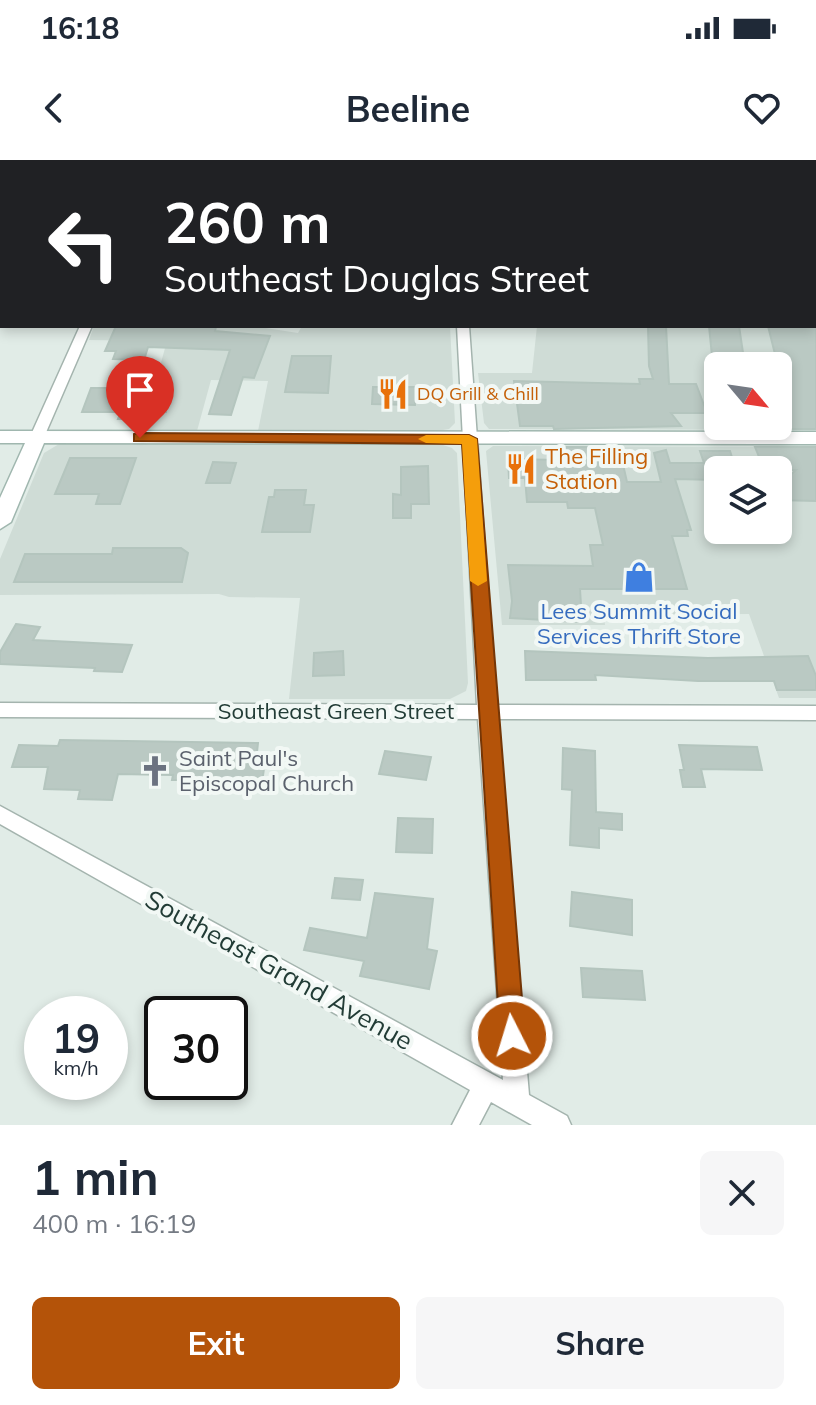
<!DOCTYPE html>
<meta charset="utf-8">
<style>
body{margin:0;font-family:Mulish,sans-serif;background:#f6f6f7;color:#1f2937;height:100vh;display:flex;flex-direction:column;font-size:30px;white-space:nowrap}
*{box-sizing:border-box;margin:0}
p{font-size:26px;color:#747a83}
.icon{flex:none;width:44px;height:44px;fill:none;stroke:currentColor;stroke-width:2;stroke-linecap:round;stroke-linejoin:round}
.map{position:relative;height:965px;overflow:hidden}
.sheet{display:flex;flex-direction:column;background:#fff;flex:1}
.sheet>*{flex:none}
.banner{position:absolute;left:0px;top:0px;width:816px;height:168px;box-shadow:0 4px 12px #0003;background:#202124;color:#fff;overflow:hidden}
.needle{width:52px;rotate:119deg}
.tools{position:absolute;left:704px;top:192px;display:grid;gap:16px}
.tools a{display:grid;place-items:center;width:88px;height:88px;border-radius:12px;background:#fff;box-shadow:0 4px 12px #0003;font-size:40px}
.speed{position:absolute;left:24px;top:836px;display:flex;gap:16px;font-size:40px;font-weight:700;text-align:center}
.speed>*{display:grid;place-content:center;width:104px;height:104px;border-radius:50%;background:#fff;box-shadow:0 4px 12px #0003;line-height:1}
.speed small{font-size:20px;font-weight:400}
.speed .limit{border:4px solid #111;border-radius:12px;background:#fff;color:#111}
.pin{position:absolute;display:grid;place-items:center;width:68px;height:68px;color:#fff;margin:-82px -34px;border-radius:50% 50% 50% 0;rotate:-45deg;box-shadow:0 0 8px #0007}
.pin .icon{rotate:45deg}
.me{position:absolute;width:88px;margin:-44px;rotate:355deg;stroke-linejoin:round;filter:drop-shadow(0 0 6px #0008)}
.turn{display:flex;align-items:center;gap:28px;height:168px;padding:0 32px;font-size:36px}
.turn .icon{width:104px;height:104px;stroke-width:2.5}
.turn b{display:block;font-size:56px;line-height:68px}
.round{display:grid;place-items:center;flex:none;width:84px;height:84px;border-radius:12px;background:#f6f6f7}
.overview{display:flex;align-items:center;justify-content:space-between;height:136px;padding:0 32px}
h1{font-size:48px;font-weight:700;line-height:60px}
.button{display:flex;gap:16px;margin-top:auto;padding:16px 32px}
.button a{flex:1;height:92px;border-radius:12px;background:#b45309;color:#fff;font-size:32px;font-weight:700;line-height:92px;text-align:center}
.button a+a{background:#f6f6f7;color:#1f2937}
.status{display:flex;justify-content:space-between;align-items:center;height:56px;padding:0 40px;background:#fff;direction:ltr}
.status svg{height:22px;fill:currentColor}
header{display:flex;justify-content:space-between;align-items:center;height:104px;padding:0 32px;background:#fff;font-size:36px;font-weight:700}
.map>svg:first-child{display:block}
</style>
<div class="status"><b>16:18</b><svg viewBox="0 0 49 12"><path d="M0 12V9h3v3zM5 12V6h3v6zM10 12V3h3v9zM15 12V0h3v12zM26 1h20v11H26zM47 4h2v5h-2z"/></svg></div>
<header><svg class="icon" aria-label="back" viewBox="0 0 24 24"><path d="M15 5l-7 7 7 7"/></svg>Beeline<svg class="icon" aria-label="heart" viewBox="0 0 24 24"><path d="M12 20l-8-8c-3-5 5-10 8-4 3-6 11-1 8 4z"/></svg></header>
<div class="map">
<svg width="816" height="965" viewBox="0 0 816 965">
<rect width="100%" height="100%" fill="#e1ece7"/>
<path fill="#cfdcd6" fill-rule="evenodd" d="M814,157L816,270L489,269L484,263L478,213H532L537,166H814ZM718,206H778V266H718Z
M94,166H253L298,173L302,166H450L455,263L449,269L437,271H258L268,221L211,220L197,271H142L167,181L89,180Z
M59,284L443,285L452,288L457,293L468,523L466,531L450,539H289L300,438L229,437L219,434L0,435V399L44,293Z
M493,286L816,287V538H779L749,454L604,455L605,465H502L486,291ZM718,310H778V370H718Z"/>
<path fill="#bac9c3" stroke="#b4c5be" stroke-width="2" d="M116,166L216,167L215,171L270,176L254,218L243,217L231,255L209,254L230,190L148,187L144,200L113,199L116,191H105Z
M648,166H666L669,224H696L707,253H671L681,266L554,269L553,266H520L514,221L640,224L639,219H653L649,206Z
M709,166H739L745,206H713Z
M768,166H816V269H748L747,266H778V206Z
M292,196H331L328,233L285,232Z
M373,227H416L415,245L372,244Z
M91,228H115L111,237L166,238V252H138L135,259H118L121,252H82Z
M557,287H619L627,322H661L654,293L666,290L670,303H704L700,291H730L736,310H718V320L675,319L691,370H687L688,376H672L687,429H580L582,462L510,458L512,441L508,405L593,406L590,385H603L595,348H568L567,342H527L525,318H509L508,299L559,300Z
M755,287H816V341L778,340V326L796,310H778V304H762Z
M70,298H136L120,344H96L99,334H55Z
M213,302L236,303L230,323H206Z
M428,306L429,344H411V358H393V334L401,335V307Z
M275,330H306L304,345H314L310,372H262L269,337H274Z
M113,388H181L188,393L182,422H14L25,394H112Z
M16,464L40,467L33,480L132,485L122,512L94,511L95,508L0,504V492Z
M343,491L344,515L313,516L314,493Z
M525,491L708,498L808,496L816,516V530H777L774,521H698L595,515L596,520H526Z
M60,580L258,583L256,601H265L262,623H188L189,620H172L173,615L118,614L112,640L78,639L80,630L44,629L48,607H12L19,585L58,586Z
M679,585L757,587L762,610L701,609L705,627H683L680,610H684Z
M563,588L595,591L596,652L622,654V670L599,668V688L570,685L572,630L562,629Z
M385,591L431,597L426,620L379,614Z
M398,658L433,659L432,693L396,692Z
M335,718L363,720L360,740L332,738Z
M572,732L632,740V775L570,766Z
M375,733L433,739L427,789L437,791L429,829L360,816L364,801L304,790L310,768L367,778Z
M581,808L642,811L645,840L583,837Z"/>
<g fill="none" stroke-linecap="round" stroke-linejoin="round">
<defs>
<path id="street" d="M121,0H133L134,2H122Z
M153,0H163V2H153Z
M442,0H452V2H442Z
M0,58H2V64H0Z
M814,95H816V101H814Z
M0,130H2V138H0Z
M814,147H816V155H814Z
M80,166H92L44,277L42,280H32L30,277Z
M457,166H469L496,545L816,546V560L497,559L529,935L567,956L571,965H532L491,942L479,965H452L470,930L0,664V646L503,920L478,559L0,557V543L477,545Z"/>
<path id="secondary" d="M736,0H750L751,2H737Z
M814,17H816V25H814Z
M814,119L816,120V133L814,132Z
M0,271L816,272V284L44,283L11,362L0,369V338L25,283H0Z"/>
</defs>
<use href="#street" stroke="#a4b4ae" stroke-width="3"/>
<use href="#secondary" stroke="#a0b7af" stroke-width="3"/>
<use href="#street" fill="#fff" fill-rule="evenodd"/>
<use href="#secondary" fill="#fff" fill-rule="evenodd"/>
</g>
<path fill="#b45309" stroke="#753606" stroke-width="2" d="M140,273L469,275L477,279L525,876L521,884L512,888L503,884L500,876L462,284L134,281V274Z"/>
<path fill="#f59e0b" d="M469,275L477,279L487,421L478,426L470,421L462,284L426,283L418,279L426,275Z"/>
<defs>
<symbol id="restaurant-bare" viewBox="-9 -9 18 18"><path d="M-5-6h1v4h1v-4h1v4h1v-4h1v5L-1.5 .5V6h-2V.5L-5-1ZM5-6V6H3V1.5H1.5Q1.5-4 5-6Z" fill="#e8710a" stroke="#f2f8f5" stroke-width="2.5" paint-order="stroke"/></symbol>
<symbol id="shop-bare" viewBox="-9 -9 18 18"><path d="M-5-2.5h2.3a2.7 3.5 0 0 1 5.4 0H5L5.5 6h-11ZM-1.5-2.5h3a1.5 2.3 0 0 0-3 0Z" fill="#3f7fe0" stroke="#f2f8f5" stroke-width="2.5" paint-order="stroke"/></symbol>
<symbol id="church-bare" viewBox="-9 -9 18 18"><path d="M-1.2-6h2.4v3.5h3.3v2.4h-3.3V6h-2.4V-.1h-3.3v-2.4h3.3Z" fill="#6b7280" stroke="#f2f8f5" stroke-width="2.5" paint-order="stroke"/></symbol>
</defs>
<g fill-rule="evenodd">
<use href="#restaurant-bare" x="371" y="212" width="44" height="44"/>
<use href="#restaurant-bare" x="499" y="287" width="44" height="44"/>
<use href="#shop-bare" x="617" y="395" width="44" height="44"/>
<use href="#church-bare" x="133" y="589" width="44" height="44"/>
</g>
<g text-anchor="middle" stroke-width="8" stroke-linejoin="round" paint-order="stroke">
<g font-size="18" fill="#c56008" stroke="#f2f8f5" text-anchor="start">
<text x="417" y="240">DQ Grill &amp; Chill</text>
</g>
<g font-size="22" fill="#c56008" stroke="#f2f8f5" text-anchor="start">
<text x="545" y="304">The Filling<tspan x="545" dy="25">Station</tspan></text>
</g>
<g font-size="22" fill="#366cbe" stroke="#f2f8f5">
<text x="639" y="459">Lees Summit Social<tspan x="639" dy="25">Services Thrift Store</tspan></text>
</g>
<g font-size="22" fill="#223c36" stroke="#f2f8f5">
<text x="336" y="559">Southeast Green Street</text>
</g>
<g font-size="22" fill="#5b616d" stroke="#f2f8f5" text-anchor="start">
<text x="179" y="606">Saint Paul's<tspan x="179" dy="25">Episcopal Church</tspan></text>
</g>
<g font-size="26" fill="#223c36" stroke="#f2f8f5">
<text transform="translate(279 810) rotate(29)" y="9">Southeast Grand Avenue</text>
</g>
</g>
</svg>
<div class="tools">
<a><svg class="needle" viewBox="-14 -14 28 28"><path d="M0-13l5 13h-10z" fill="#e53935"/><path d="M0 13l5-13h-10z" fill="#747a83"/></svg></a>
<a><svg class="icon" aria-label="layers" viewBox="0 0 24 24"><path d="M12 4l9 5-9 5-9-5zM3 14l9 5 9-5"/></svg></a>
</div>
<div class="speed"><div>19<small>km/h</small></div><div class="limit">30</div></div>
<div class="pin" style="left:140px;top:278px;background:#d93025"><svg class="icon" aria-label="arrive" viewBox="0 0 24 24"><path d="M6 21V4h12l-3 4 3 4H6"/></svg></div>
<svg class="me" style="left:512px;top:876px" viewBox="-20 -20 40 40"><circle r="17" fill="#b45309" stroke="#fff" stroke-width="3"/><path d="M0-11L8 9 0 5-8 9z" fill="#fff"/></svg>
<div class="banner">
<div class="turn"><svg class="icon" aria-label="left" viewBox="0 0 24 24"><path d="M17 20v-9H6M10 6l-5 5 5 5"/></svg><div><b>260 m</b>Southeast Douglas Street</div></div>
</div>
</div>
<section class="sheet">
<div class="overview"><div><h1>1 min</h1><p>400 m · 16:19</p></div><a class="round"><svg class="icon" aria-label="close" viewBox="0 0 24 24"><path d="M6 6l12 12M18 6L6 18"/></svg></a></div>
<div class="button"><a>Exit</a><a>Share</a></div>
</section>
